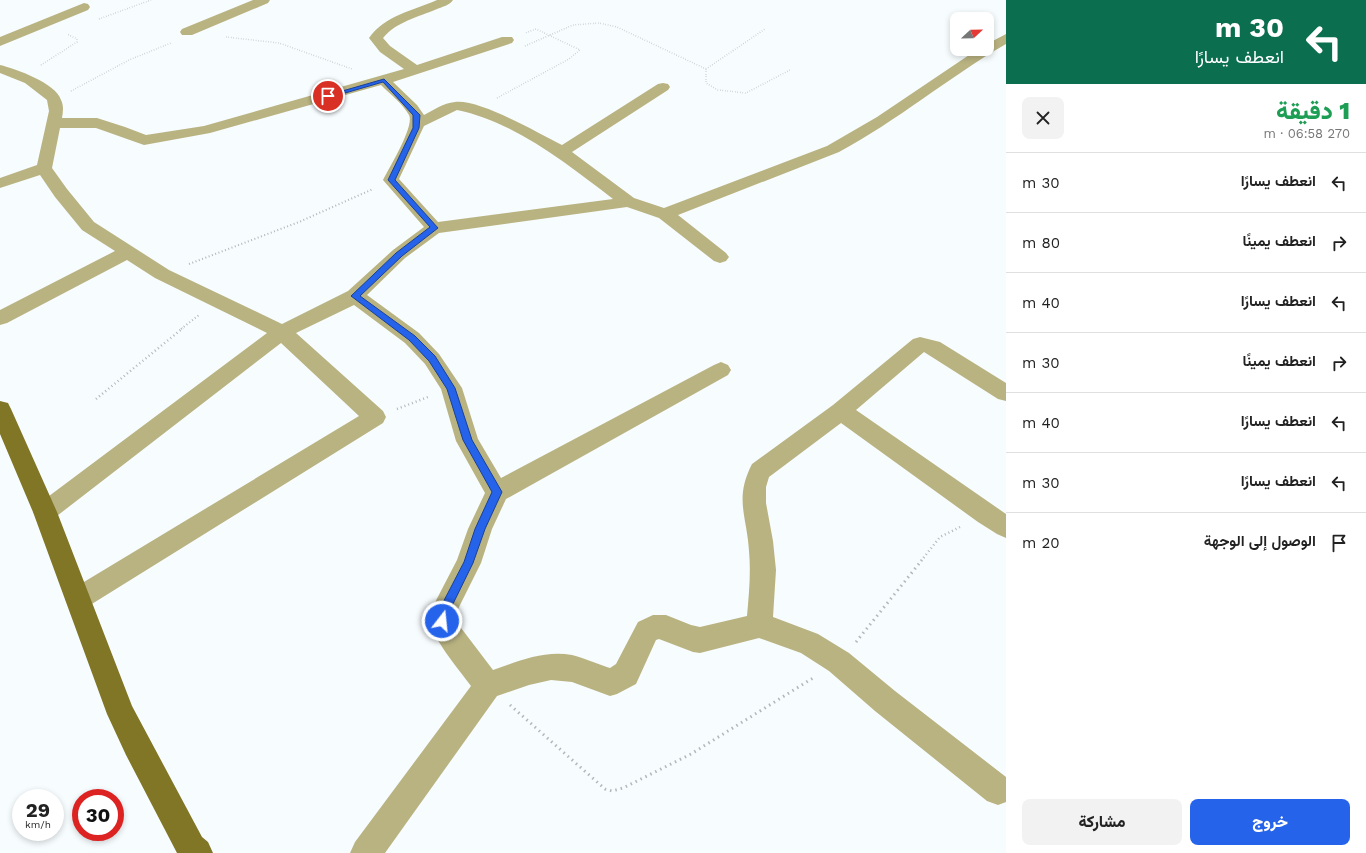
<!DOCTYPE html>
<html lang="ar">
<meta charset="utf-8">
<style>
body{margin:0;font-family:"Work Sans",Vazirmatn,sans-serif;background:#f2f2f2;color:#222;direction:rtl;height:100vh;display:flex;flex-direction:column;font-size:15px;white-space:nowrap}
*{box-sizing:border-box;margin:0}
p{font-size:13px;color:#767676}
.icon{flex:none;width:22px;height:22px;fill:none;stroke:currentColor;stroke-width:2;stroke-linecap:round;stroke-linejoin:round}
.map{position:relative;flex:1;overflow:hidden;direction:ltr}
.details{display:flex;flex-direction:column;background:#fff;width:360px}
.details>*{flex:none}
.hud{background:#0b6e4f;color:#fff;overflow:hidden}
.needle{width:26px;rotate:68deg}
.tools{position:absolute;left:950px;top:12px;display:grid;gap:8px}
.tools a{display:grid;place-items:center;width:44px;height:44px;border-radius:8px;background:#fff;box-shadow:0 2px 6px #0003;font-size:20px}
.speed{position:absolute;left:12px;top:789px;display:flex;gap:8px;font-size:20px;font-weight:700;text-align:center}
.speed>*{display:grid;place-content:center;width:52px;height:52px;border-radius:50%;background:#fff;box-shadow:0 2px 6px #0003;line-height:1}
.speed small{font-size:10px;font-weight:400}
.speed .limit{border:6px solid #d22;background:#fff;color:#111}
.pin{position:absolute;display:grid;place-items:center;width:34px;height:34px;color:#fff;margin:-17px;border:2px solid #fff;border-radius:50%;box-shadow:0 1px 4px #0007}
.me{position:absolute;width:44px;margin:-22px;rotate:16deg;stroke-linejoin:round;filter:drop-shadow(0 0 3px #0008)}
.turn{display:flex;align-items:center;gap:14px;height:84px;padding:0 16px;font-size:18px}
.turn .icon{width:52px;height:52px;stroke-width:2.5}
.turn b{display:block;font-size:28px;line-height:34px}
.round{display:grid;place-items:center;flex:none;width:42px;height:42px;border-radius:8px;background:#f2f2f2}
.summary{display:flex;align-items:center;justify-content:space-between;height:68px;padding:0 16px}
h1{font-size:24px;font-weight:800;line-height:30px;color:#1e9e55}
.cta{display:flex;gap:8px;margin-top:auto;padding:8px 16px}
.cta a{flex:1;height:46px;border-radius:8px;background:#2563eb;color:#fff;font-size:16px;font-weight:800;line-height:46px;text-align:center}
.cta a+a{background:#f2f2f2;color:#222}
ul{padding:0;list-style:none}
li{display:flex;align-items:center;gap:12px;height:60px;padding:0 16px;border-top:1px solid #e0e0e0}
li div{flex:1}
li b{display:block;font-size:15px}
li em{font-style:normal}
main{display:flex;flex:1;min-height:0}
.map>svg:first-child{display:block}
</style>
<main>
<section class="details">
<div class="hud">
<div class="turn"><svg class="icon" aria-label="left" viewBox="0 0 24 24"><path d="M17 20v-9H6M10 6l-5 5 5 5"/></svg><div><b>30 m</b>انعطف يسارًا</div></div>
</div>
<div class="summary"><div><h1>1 دقيقة</h1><p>270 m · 06:58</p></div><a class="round"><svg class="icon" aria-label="close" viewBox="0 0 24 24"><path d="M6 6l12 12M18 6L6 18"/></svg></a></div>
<ul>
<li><svg class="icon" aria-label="left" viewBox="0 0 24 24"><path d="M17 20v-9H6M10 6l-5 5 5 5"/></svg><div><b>انعطف يسارًا</b></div><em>30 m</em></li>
<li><svg class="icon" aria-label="right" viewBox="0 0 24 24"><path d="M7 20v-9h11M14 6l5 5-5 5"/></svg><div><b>انعطف يمينًا</b></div><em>80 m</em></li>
<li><svg class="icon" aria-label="left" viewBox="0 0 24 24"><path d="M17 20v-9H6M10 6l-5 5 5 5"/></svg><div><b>انعطف يسارًا</b></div><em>40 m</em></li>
<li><svg class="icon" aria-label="right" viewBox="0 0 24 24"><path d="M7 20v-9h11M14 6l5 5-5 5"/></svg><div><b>انعطف يمينًا</b></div><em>30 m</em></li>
<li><svg class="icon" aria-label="left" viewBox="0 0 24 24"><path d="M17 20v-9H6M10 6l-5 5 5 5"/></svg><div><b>انعطف يسارًا</b></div><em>40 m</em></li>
<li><svg class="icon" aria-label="left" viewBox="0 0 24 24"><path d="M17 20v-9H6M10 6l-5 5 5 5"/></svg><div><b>انعطف يسارًا</b></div><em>30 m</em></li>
<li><svg class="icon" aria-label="arrive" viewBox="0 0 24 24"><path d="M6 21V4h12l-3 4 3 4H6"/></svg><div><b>الوصول إلى الوجهة</b></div><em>20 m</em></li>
</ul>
<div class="cta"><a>خروج</a><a>مشاركة</a></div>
</section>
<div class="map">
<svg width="1006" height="853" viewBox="0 0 1006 853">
<rect width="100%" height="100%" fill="#f7fcfe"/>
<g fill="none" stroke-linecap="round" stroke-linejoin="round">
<path stroke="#b2b8ba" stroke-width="1.5" stroke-dasharray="0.5 2" stroke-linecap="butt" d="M99,19L151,0
M226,37L279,43L352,69
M525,46L573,25L599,23L617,27L706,69
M41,65L77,42V39L67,34
M706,69V83L718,90L746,93L790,70
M706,69L765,29
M71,91L129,60L171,43
M497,98L569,59L580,50L536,29L525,33"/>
<path stroke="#b2b8ba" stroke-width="2" stroke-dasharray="1 2.5" stroke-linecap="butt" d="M189,264L299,222L373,189
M181,329L199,315"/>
<path stroke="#b2b8ba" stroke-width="2.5" stroke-dasharray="1 3" stroke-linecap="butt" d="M96,399L183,328
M397,409L428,397
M921,561L940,537L960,527"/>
<path stroke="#b2b8ba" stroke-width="3" stroke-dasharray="1.5 4" stroke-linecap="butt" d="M856,642L922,560
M510,705L605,789L612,791L623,788L691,754L813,678"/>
<path fill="#b9b382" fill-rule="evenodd" d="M253,0H270L268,3L192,35H182L180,32L182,29Z
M437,0H453C450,5 442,7 437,9C418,17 396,22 383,38L390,46L417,65L502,37H512L514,40L512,43L393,82L417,105L424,115C434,110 443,103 455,102C480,99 538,133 562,145L658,84L663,83L668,84L670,87L668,90L572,152L634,198L664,208L827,146L877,117L978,49H987V44L1006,34V44C949,77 897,121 839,152L678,215L726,253L729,257L726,261L720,263L714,261L659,218L627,207L439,233L405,258L367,295L419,333L439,354L462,388L478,439L501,478L714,365L721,362L728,365L731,370L728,375L506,499L492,529L481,563L455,615V620L493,670C519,661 544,650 572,655C584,658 598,664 610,668L616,664L638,622L653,615H666L691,625L700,627L747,616C749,594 751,573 749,551C747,516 734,499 752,464L833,405L913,339L920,337L940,342L1006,383V401L998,399L924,352L856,410L1006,514V538L997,534L978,522L841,423L769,477L766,487V503L773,541L776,570L773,617L818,634L849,653L895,691L1006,777V802L998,805L987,801L875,711L829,671L801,653L759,638L700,653L693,652L659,639L656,640L636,684L617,694L610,696L572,682L551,680L529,685L497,696L385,853H350L355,842L471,686C458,668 429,636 429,614L457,560L468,529L485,493L456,441L441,389L425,364L405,343L354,305L296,333L383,411L386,417L383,423L87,607L78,611L69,607L65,599L69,591L359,416L281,343L53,519L45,522L37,519L33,512L37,505L267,333L155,278L127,260L7,323L0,325V310L115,251L82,230L55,197L40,175L0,188V178L37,165L49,111L47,100L25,83L0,73V65C16,69 56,83 61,100C64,106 63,112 62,118H97L125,127L146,135L204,126L404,69L380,52L369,38C385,15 413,11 437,0ZM381,85C390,94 403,104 409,115C415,126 389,168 383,180L424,227L393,250L348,291L282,324L169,270L94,222L67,189L52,168L60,128H96L144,145L210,133ZM457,110C515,122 567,164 613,199L438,222L399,179L424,126Z
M84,3L88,4L90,7L88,10L0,46V37Z"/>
<path fill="#807625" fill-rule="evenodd" d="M0,401L8,403L11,409L57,512L132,706L202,837L208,842L213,853H177L126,755L107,714L33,512L0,434Z"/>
</g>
<path fill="#2563eb" stroke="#184099" d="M384,79L420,115L419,128L395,180L438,228L402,256L360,296L415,336L435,356L455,388L472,440L502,492L485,529L473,563L448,614L446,625L442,627L438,625L436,621L437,614L464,562L475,529L492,492L463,440L447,389L429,361L409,340L351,296L396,253L430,227L388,180L413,128V115L383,82L328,98L325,96Z"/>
</svg>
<div class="tools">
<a><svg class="needle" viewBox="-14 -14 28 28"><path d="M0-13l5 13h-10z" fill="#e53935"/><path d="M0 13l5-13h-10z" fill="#767676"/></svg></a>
</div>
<div class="speed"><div>29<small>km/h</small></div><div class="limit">30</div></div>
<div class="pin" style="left:328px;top:96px;background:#d93025"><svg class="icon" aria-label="arrive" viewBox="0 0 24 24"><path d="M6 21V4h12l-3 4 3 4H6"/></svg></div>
<svg class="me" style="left:442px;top:621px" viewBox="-20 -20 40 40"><circle r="17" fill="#2563eb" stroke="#fff" stroke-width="3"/><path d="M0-11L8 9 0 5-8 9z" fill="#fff"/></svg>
</div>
</main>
